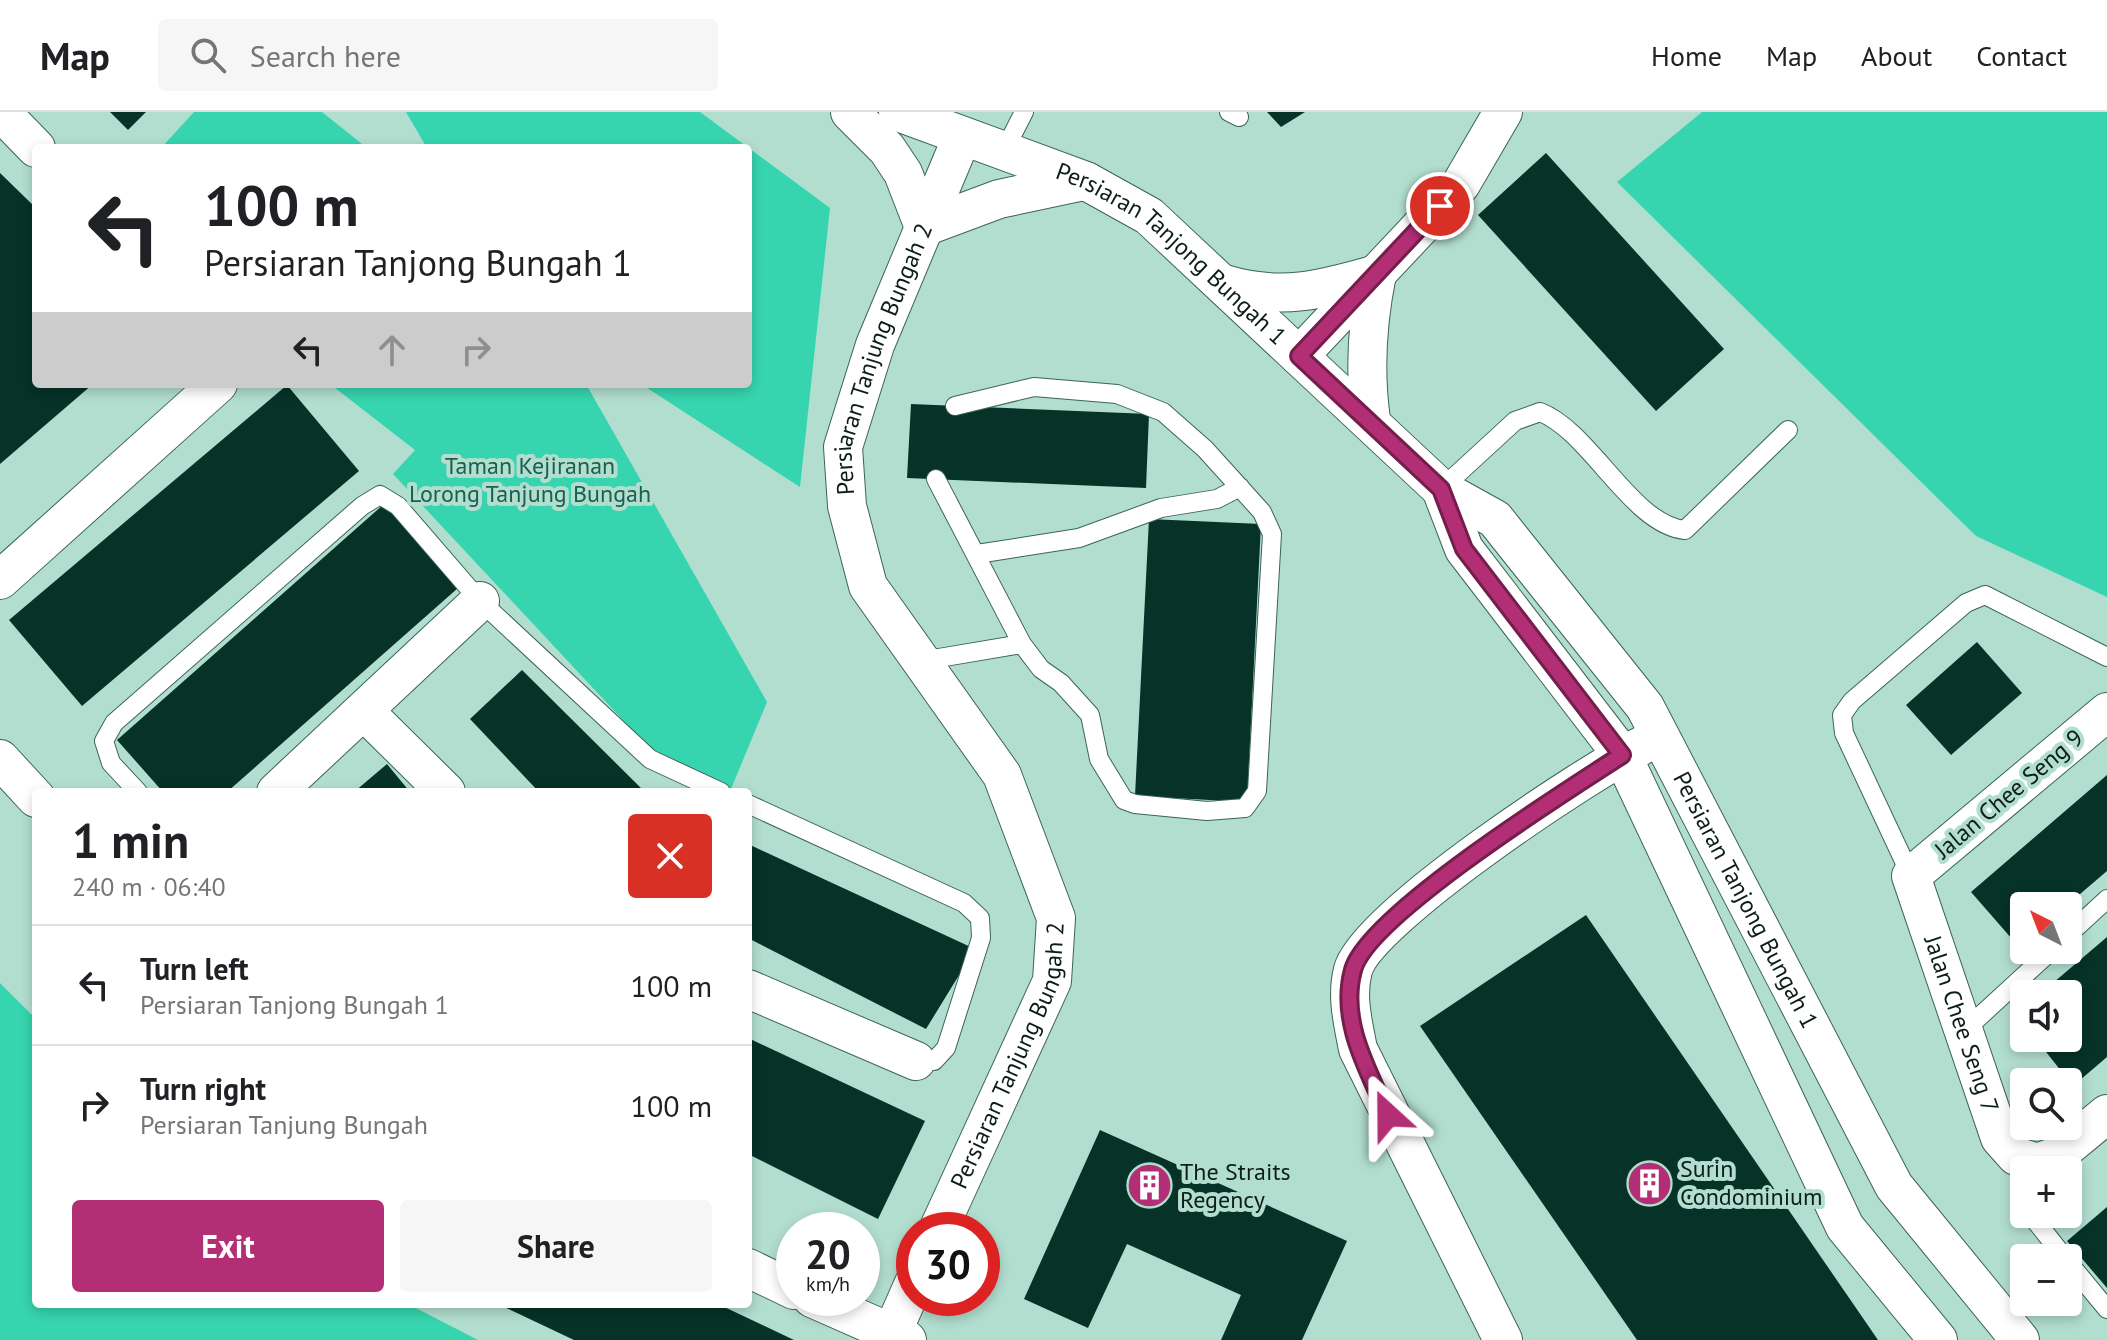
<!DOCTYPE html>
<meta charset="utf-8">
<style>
body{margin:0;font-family:"PT Sans",sans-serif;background:#f6f6f6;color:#202124;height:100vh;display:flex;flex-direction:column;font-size:30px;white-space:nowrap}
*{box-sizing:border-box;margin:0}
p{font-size:26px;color:#757577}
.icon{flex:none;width:44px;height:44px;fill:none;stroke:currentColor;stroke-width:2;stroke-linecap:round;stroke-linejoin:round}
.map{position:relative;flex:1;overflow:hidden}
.side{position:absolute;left:32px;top:676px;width:720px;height:520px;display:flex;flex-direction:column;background:#fff;border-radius:8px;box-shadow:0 4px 12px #0003}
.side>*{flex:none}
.guide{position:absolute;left:32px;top:32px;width:720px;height:244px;border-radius:8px;box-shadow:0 4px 12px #0003;background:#fff;color:#202124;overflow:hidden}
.needle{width:52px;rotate:318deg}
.controls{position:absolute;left:2010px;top:780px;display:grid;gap:16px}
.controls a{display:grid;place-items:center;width:72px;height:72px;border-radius:8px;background:#fff;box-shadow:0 4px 12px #0003;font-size:40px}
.speed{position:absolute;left:776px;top:1100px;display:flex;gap:16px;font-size:40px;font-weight:700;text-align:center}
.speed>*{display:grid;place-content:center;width:104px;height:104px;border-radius:50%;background:#fff;box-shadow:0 4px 12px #0003;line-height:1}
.speed small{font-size:20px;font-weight:400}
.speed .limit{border:12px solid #d22;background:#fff;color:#111}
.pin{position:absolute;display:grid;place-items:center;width:68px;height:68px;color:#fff;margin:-34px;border:4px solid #fff;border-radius:50%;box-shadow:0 2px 8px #0007}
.me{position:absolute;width:88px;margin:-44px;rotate:336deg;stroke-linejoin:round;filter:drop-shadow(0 0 6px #0008)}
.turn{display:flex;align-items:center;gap:28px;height:168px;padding:0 40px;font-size:36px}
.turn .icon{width:104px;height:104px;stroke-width:2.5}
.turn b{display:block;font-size:56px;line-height:68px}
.lanes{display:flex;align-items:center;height:76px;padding:0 40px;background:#0003;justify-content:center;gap:40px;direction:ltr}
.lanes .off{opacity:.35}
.round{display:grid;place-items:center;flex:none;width:84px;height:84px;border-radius:8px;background:#f6f6f6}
.summary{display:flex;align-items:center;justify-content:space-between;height:136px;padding:0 40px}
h1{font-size:48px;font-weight:800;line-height:60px}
.cta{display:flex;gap:16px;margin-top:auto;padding:16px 40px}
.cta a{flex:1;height:92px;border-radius:8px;background:#b22e75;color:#fff;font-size:32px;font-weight:800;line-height:92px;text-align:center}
.cta a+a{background:#f6f6f6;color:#202124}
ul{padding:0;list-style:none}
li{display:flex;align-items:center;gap:24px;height:120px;padding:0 40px;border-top:2px solid #e0e0e0}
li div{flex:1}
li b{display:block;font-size:30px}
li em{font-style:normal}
header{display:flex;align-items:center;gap:48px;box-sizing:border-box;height:112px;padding:0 40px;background:#fff;border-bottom:2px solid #e0e0e0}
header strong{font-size:38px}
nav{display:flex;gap:44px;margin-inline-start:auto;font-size:28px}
.search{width:560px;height:72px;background:#f6f6f6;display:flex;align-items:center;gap:20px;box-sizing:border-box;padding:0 28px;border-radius:8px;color:#757577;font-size:30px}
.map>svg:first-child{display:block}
</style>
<header>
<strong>Map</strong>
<div class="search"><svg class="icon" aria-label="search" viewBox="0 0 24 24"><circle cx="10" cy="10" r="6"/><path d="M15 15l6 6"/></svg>Search here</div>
<nav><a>Home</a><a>Map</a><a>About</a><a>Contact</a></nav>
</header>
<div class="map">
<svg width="2107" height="1228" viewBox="0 0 2107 1228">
<rect width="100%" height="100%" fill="#b2decf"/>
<path fill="#36d5af" d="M194,0H322L367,36H161Z
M406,0H700L830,96L800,375L641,272H748V36H427Z
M1702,0H2107V485L1976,424L1617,70Z
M330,272H586L767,590L731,677L648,635L393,362L415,338Z
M0,871L36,907V1192H408L478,1228H0Z"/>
<path fill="#063228" d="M110,0H146L128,18Z
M1267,0H1305L1281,15Z
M1546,41L1724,237L1656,299L1478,103Z
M0,61L36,96V272H93L0,352Z
M287,273L359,359L82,594L9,508Z
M911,292L1149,302L1146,376L907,366Z
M384,392L458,476L227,680H163L117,628Z
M1149,407L1261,412L1247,690L1135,684Z
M1977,530L2022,581L1951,643L1906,593Z
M522,558L645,680H539L470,607Z
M387,652L410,680H354Z
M2107,663V759L2066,794H2024V831L2019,835L1971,780Z
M748,732L975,837L926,917L748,826Z
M1586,803L1878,1228H1637L1420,914Z
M2107,825V945L2073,974L2035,926H2068V882H2040Z
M748,926L925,1009L878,1107L748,1042Z
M1100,1018L1347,1129L1302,1228H1221L1241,1183L1127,1132L1088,1216L1024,1187Z
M2107,1095V1176L2067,1129Z
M498,1192H718L794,1228H574Z"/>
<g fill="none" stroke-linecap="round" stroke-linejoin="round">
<defs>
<path id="service" d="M1229,0L1239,5
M1004,39L1024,0
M955,294L1034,275L1117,282L1163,300L1205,337L1262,400L1272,422L1257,679L1245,696L1207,699L1135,692L1124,688L1099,647L1090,603L1061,571L1041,557L1022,532
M1441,377L1515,309L1540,300C1590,319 1632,413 1685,418L1788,318
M977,442L1079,426L1161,396L1217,387L1240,375
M921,549L1022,532L936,367
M138,680L111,651L104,629L114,611L362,394L380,383L398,394L480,489L650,647L721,680
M748,692L964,791L980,806L981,826L946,936L934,949H916
M1911,764L1844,621L1842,603L1852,589L1966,491L1985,483L2107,545
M2068,823L2107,787
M1966,917L2052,838
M2030,1102L2065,1146
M2068,1150L2107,1197"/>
<g id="minor">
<path d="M1,0L36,36"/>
<path d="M850,0L887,37L903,61L924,115L999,87L1084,69"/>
<path id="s1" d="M898,0L1086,69L1149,104L1441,377L1495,407L1645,595L1894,1074L2020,1228"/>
<path d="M1224,172C1281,189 1321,178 1377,162C1367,211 1364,258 1371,308"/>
<path d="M1299,244L1461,72L1503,0"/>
<path d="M1441,377L1464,437L1622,643L1845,1115L1938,1228"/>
<path d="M0,468L218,272"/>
<path d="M364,599L446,680"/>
<path id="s2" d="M2107,600L1911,764L2000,1026L2016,1044L2037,1051L2056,1044L2107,1002"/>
<path d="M0,647L36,686"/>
<path d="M276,680L480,489"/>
<path d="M748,877L916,949"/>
<path id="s3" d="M938,1118L1052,869L1056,806L1002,663L868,474L847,394L843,335L875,233L962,25"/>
<path d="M748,1156L794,1178"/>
<path d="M812,1186L907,1228"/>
<path d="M892,1221L914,1171"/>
<path d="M1503,1228L1358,937C1353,911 1346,884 1353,858C1367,806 1591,658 1645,632"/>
</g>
</defs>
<use href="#service" stroke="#3b6457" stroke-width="20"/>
<use href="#minor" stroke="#3b6457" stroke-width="40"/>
<use href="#service" stroke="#fff" stroke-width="18"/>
<use href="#minor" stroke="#fff" stroke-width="38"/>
</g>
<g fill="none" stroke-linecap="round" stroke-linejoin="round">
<defs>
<path id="route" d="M1388,1003C1368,958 1339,909 1353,858C1367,804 1568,678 1622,643L1464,437L1441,377L1299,244L1440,94"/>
</defs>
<use href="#route" stroke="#741e4c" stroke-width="20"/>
<use href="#route" stroke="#b22e75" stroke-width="14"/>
</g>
<defs>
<symbol id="building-disc" viewBox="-11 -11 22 22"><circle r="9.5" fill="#b22e75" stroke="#b2decf"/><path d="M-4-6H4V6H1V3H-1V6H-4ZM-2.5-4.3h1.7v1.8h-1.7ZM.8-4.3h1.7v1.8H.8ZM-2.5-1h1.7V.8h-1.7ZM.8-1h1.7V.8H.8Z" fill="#fff"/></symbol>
</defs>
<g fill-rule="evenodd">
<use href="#building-disc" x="1624" y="1046" width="51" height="51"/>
<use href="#building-disc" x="1124" y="1048" width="51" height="51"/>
</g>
<g text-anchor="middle" stroke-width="8" stroke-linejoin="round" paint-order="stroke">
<g font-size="24" fill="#0d1e19" stroke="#b2decf">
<text dy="8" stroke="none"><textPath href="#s1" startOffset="312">Persiaran Tanjong Bungah 1</textPath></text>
<text dy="8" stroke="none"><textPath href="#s3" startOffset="958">Persiaran Tanjung Bungah 2</textPath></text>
<text transform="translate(2009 682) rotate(-40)" y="8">Jalan Chee Seng 9</text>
<text dy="8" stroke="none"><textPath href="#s1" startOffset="1192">Persiaran Tanjong Bungah 1</textPath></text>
<text dy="8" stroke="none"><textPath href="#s2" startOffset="412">Jalan Chee Seng 7</textPath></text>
<text dy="8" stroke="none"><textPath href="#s3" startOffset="190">Persiaran Tanjung Bungah 2</textPath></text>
</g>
<g font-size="24" fill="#19604e" stroke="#b2decf">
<text x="530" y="362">Taman Kejiranan<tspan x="530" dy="28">Lorong Tanjung Bungah</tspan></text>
</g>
<g font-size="24" fill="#0d1e19" stroke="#b2decf" text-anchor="start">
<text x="1680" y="1065">Surin<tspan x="1680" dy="28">Condominium</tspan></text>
<text x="1180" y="1068">The Straits<tspan x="1180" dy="28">Regency</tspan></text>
</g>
</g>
</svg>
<div class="controls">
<a><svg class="needle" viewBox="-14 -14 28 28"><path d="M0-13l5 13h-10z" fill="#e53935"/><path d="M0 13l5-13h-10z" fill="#757577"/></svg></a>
<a><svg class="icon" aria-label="sound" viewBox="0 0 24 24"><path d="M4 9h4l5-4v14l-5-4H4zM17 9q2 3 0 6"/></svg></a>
<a><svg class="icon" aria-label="search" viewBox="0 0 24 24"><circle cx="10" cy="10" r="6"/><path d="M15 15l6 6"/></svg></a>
<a>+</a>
<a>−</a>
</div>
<div class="speed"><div>20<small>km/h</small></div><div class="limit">30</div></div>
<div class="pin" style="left:1440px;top:94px;background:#d93025"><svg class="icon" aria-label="arrive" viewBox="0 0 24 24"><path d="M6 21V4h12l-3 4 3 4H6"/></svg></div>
<svg class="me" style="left:1388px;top:1003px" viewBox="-20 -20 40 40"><path d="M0-17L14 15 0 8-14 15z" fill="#b22e75" stroke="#fff" stroke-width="4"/></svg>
<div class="guide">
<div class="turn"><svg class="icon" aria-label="left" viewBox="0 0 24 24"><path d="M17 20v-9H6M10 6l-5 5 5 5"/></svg><div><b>100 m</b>Persiaran Tanjong Bungah 1</div></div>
<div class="lanes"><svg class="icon" aria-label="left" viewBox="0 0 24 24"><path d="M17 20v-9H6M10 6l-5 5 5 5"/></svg><svg class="icon off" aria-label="ahead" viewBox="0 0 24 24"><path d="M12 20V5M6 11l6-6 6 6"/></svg><svg class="icon off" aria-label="right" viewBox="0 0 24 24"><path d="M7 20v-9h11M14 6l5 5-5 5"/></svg></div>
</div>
<section class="side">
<div class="summary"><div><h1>1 min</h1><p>240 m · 06:40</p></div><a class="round" style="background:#d93025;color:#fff"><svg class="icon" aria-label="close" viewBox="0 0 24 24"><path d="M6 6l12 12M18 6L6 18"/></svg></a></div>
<ul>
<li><svg class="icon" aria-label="left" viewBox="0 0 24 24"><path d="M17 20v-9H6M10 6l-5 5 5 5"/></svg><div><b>Turn left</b><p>Persiaran Tanjong Bungah 1</p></div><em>100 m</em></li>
<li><svg class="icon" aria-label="right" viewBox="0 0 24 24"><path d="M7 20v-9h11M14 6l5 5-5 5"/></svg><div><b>Turn right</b><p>Persiaran Tanjung Bungah</p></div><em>100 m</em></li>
</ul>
<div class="cta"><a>Exit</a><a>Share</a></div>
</section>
</div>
